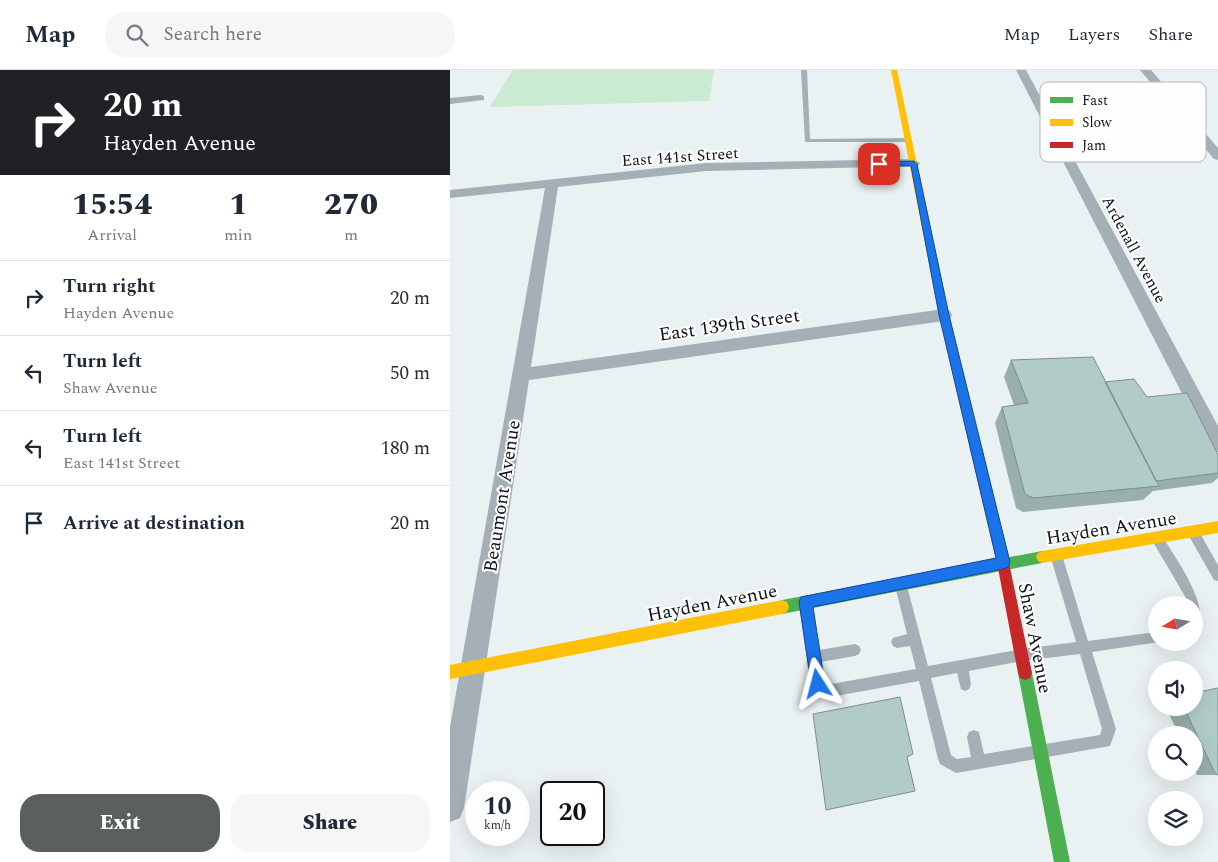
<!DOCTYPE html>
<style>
body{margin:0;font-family:Spectral,serif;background:#f6f6f7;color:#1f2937;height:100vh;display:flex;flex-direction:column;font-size:19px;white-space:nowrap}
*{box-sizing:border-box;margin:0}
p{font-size:16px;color:#747a83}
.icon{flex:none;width:28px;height:28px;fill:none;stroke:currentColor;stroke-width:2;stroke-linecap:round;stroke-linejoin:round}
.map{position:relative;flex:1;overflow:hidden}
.sheet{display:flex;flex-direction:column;background:#fff;width:450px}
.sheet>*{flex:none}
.hud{background:#202124;color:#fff;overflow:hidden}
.needle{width:32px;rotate:259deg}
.controls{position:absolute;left:698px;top:526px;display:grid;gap:10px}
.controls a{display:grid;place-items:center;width:55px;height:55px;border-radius:50%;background:#fff;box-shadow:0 5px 20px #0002;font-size:25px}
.speed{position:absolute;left:15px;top:711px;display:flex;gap:10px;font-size:25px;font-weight:700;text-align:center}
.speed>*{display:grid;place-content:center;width:65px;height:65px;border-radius:50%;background:#fff;box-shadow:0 5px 20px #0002;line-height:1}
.speed small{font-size:12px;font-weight:400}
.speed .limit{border:2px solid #111;border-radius:8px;background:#fff;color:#111}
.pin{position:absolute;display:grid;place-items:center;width:42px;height:42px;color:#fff;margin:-21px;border-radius:10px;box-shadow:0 2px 8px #0006}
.me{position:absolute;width:55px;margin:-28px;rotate:351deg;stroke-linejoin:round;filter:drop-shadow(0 0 4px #0008)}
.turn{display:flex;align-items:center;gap:18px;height:105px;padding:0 20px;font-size:22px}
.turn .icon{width:65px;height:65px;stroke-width:2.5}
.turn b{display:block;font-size:35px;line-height:42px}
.eta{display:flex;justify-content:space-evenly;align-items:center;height:85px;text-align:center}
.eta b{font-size:30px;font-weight:800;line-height:35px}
.primary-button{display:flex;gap:10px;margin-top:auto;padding:10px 20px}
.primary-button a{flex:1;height:58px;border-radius:20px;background:#5a5f60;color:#fff;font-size:20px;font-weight:800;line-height:58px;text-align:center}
.primary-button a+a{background:#f6f6f7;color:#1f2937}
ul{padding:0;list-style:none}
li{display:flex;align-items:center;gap:15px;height:75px;padding:0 20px;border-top:1px solid #e0e1e3}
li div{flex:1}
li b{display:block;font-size:19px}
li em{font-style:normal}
header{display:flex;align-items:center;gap:30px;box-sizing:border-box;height:70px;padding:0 25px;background:#fff;border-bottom:1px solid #e0e1e3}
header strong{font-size:24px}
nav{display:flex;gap:28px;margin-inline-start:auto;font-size:18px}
.search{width:350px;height:45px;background:#f6f6f7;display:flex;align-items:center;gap:12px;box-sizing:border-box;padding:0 18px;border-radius:20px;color:#747a83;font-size:19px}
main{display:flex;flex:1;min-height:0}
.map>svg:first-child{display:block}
</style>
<header>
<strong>Map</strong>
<div class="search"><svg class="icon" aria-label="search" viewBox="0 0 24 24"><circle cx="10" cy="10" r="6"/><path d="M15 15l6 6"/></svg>Search here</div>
<nav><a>Map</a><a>Layers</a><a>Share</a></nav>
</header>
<main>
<section class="sheet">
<div class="hud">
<div class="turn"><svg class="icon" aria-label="right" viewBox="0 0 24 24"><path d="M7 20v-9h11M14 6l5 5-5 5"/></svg><div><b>20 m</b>Hayden Avenue</div></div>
</div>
<div class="eta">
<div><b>15:54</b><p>Arrival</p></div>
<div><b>1</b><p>min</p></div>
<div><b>270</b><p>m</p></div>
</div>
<ul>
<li><svg class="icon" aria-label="right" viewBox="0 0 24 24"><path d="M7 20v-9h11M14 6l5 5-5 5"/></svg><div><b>Turn right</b><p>Hayden Avenue</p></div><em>20 m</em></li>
<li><svg class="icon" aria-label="left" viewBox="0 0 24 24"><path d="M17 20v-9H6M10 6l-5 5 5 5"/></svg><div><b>Turn left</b><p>Shaw Avenue</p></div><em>50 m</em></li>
<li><svg class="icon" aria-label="left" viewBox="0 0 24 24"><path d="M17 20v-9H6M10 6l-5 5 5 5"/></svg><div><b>Turn left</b><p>East 141st Street</p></div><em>180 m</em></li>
<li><svg class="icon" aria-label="arrive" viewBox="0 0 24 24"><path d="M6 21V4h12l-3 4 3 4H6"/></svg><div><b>Arrive at destination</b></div><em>20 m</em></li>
</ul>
<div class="primary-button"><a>Exit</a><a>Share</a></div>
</section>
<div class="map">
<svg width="768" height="792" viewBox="0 0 768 792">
<rect width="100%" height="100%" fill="#eaf1f2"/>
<path fill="#cbead2" d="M63,0H264L259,31L40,37Z"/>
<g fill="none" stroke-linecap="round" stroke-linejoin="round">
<path fill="#a5b0b6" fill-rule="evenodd" d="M351,0H357L360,69L459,68L462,70L459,72H355Z
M743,457L747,458L768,495V511L764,510L739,466L738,462L739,458Z
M707,463L711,464C725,488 761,535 748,561L744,563V535H737L736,528L703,472L702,468L703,464Z
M606,480L610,481L612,485L638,571L706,562V572H710L642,582L666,659L660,676L506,703L490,694L488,689L469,611L380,627L364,618L357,587L349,533L351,529L355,527L359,529L361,533L369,580L405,574L409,576L411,580L409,584L405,586L371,592L374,610L381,614L466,599L460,576L447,578L443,576L441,572L443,568L457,564L445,516L447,512L451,510L455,512L457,516L478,596L572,579L626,572L600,485L602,481ZM630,584L652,659L650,665L534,684L529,662L524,660L519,662L517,667L521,687L507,689L501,685L481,608L507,603L511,619L515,621L519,619L521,615L519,601L572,591Z"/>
<path fill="#a5b0b6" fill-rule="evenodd" d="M566,0H576L768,356V382L761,380Z
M690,0H701L768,78V90L764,89Z
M30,25L34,26V30L0,34V28Z
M464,89L470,93L468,96L256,101L108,117L81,297L494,239L500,241L502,245L500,249L494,251L79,310L14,738L10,748L0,752V657L95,118L0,128V120L256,93Z"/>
<path fill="#4caf50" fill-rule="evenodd" d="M592,481L596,483L598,487L596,491L592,493L332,544L327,542L325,537L327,532L332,530Z
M575,596L580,598L582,603L620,792H604L568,603L570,598Z"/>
<path fill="#ffc107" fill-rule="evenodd" d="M441,0H447L499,245L532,378L530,381H522L520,378L489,245Z
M768,451V463L592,493L588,491L586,487L588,483L592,481Z
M332,530L337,532L339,537L337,542L332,544L0,609V595Z"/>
<path fill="#c62828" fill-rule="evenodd" d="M526,373L530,375L532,378L559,493L582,603L580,608L575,610L570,608L568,603L547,493L520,378L522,375Z"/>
</g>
<path fill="#98afac" d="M561,290L655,312L697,327L768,385V408L762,413L703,421L693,430L573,442L566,438L545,353L552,337L564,335L554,307Z
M716,638H744L766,705H747L744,697V665H729Z"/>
<path fill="#b1ccc8" stroke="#7c8f8c" d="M643,287L709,416L583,428L575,424L552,337L578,333L561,290Z
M684,309L697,327L737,323L768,385V403L706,411L655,312Z
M768,618V704L766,705L734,638H744V623Z
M450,627L463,684L457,687L465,721L376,740L363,644Z"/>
<path fill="#1a73e8" stroke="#114b97" d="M464,91L467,94L499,245L560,492L558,497L553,499L363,537L375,614L373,619L368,621L363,619L361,614L349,532L351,527L546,488L489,245L461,96H429L426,94L429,92Z"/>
<g text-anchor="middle" stroke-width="4" stroke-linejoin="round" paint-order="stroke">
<g font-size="16" fill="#0d1112" stroke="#fefefe">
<text transform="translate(230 86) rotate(-4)" y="6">East 141st Street</text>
<text transform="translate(685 179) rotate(62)" y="6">Ardenall Avenue</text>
</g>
<g font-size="19" fill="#0d1112" stroke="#fefefe">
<text transform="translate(279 254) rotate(-8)" y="7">East 139th Street</text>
<text transform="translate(51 426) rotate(-81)" y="7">Beaumont Avenue</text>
<text transform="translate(661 457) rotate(-9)" y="7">Hayden Avenue</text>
<text transform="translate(262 532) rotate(-11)" y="7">Hayden Avenue</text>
<text transform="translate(586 568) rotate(79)" y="7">Shaw Avenue</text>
</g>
</g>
<rect x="590" y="12" width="166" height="80" rx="8" fill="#fefefe" stroke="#b6b7b7" stroke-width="1"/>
<rect x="600" y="27" width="23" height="6" fill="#4caf50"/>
<rect x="600" y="49" width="23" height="7" fill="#ffc107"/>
<rect x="600" y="72" width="23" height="6" fill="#c62828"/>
<g font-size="14" fill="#0d1112">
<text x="632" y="35">Fast</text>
<text x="632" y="57">Slow</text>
<text x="632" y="80">Jam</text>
</g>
</svg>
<div class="controls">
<a><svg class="needle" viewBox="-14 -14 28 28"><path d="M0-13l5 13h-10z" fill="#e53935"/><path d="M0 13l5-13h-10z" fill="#747a83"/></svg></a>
<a><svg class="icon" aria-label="sound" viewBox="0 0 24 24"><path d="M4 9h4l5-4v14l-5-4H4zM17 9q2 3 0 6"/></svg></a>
<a><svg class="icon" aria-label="search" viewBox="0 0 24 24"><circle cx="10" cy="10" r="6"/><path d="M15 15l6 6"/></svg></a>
<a><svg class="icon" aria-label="layers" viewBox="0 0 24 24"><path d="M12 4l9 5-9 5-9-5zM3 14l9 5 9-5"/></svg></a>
</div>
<div class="speed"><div>10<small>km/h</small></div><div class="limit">20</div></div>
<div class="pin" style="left:429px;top:94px;background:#d93025"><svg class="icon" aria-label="arrive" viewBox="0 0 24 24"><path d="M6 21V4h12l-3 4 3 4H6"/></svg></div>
<svg class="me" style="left:368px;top:614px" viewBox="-20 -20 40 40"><path d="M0-17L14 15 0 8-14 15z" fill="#1a73e8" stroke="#fff" stroke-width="4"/></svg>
</div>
</main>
